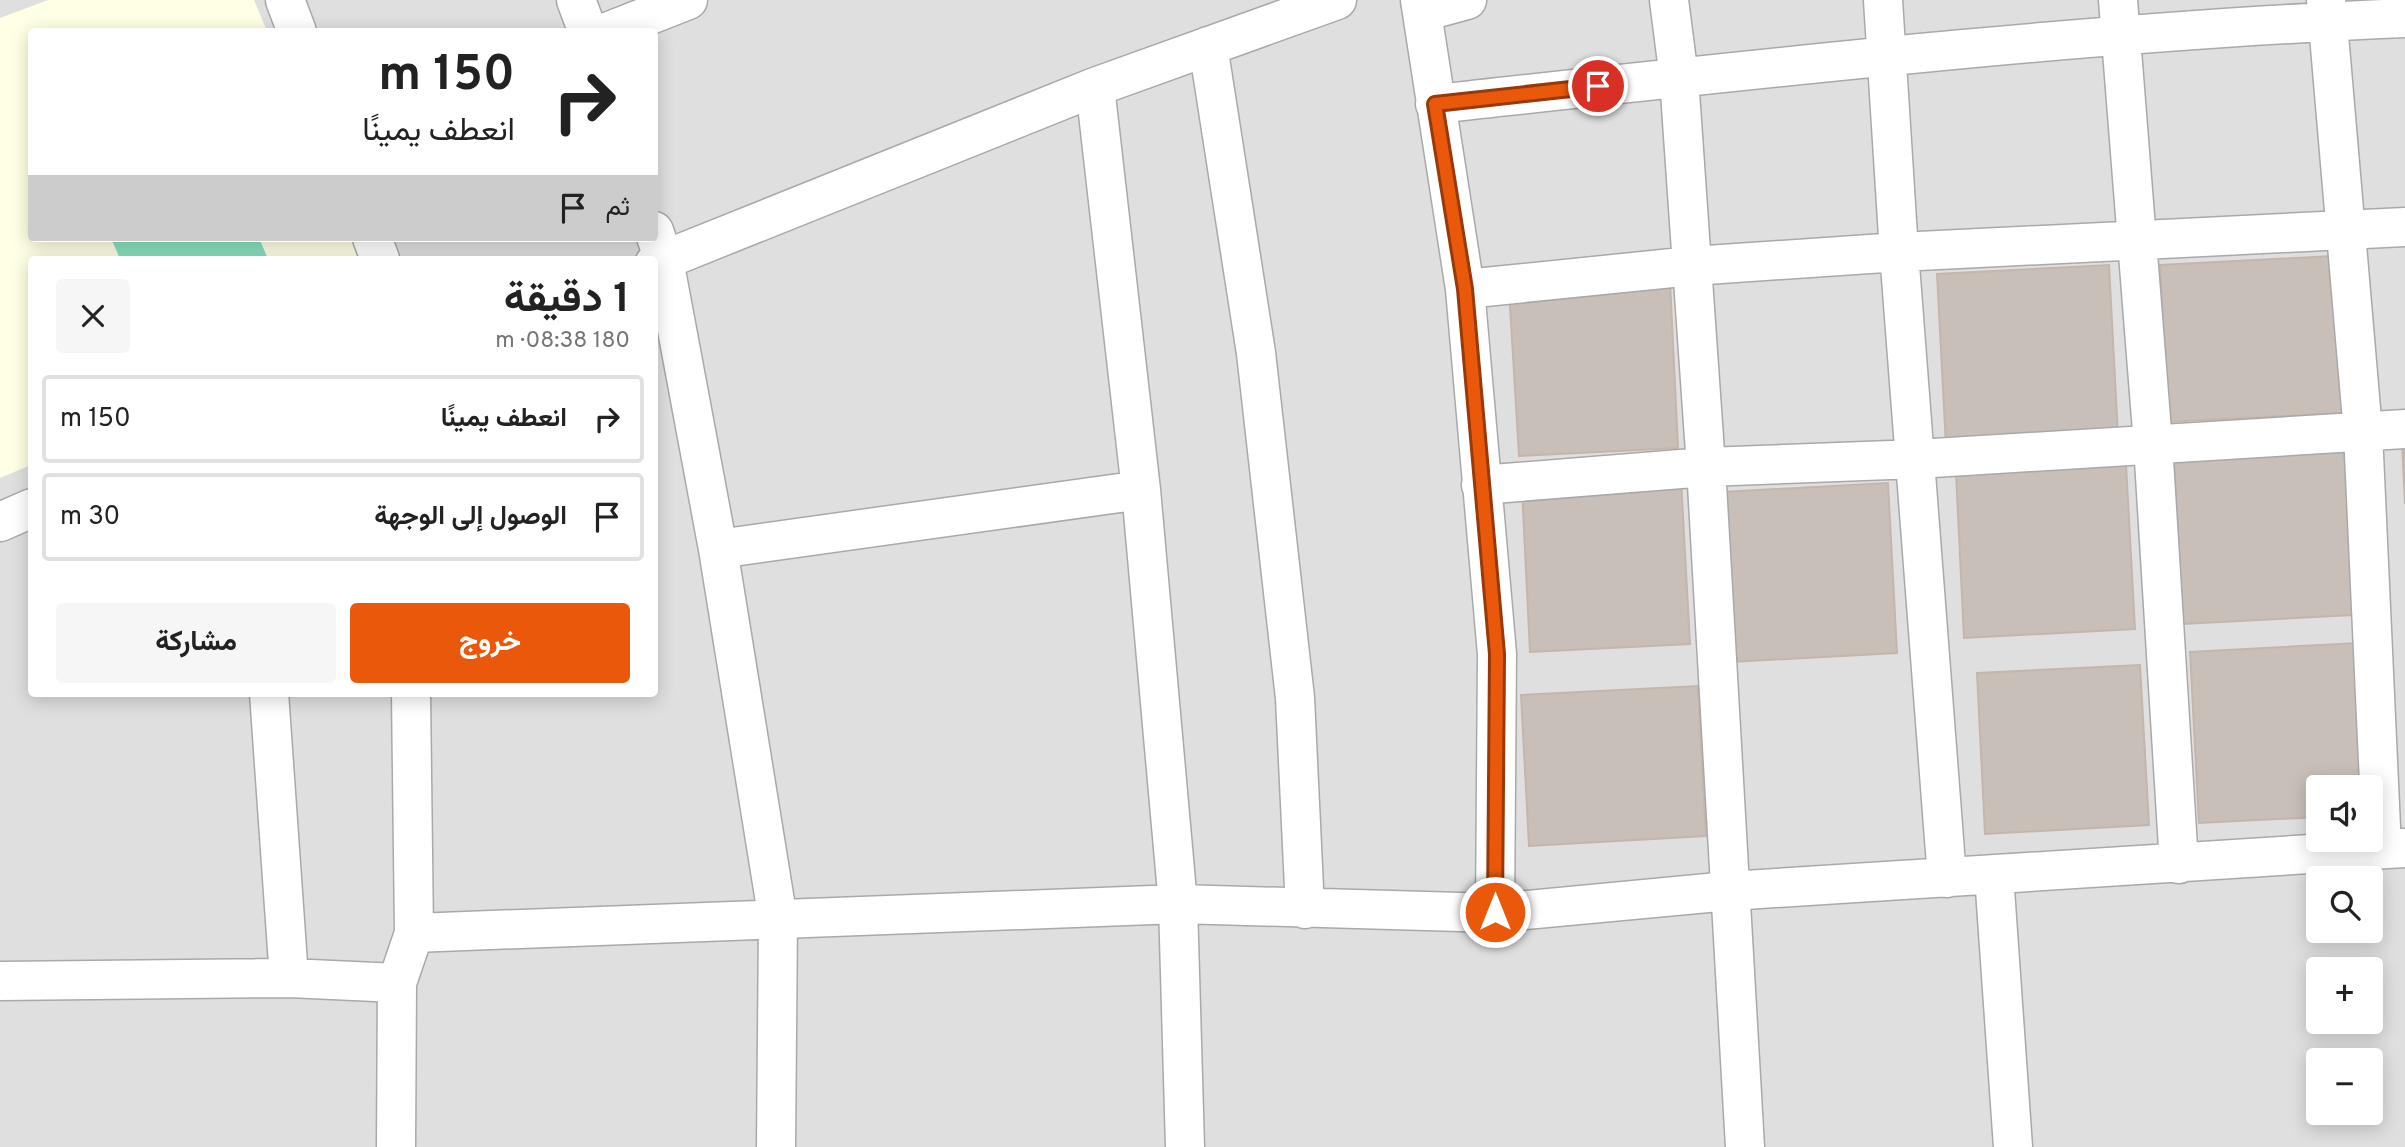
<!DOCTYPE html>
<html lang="ar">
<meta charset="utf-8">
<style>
body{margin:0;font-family:Overpass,Vazirmatn,sans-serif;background:#f6f6f6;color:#222;direction:rtl;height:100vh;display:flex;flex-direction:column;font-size:26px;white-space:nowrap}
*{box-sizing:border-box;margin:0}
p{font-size:23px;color:#767676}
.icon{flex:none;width:38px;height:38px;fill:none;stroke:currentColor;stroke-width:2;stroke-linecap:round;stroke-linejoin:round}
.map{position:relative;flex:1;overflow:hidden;direction:ltr}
.details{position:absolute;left:28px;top:256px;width:630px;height:441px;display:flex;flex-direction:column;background:#fff;border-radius:7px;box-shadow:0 4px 18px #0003;direction:rtl}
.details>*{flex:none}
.guide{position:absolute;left:28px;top:28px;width:630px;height:214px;border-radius:7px;box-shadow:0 4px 18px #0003;direction:rtl;background:#fff;color:#222;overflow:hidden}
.tools{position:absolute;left:2306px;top:775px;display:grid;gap:14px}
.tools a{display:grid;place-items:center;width:77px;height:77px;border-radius:7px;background:#fff;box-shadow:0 4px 18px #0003;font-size:35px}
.pin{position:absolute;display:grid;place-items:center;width:60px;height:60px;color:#fff;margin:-30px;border:4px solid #fff;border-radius:50%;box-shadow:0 2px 7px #0007}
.me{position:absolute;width:77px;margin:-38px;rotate:0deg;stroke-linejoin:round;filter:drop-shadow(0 0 5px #0008)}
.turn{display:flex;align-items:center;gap:24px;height:147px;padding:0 28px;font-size:32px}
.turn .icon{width:91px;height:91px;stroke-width:2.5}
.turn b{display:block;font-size:49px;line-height:60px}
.then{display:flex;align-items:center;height:66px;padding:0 28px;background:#0003;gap:14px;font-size:26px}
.round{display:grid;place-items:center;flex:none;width:74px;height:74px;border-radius:7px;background:#f6f6f6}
.overview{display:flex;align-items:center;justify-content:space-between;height:119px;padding:0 28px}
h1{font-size:42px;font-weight:700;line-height:52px}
.button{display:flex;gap:14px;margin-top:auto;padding:14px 28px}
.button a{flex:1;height:80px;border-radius:7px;background:#ea580c;color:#fff;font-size:28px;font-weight:700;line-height:80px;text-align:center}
.button a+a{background:#f6f6f6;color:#222}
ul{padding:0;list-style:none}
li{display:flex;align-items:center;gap:21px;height:88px;margin:0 14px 10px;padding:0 14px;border:4px solid #e0e0e0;border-radius:7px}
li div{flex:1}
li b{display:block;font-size:26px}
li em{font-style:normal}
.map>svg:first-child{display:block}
</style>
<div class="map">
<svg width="2405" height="1147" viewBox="0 0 2405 1147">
<rect width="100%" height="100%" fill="#f2efe9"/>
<path fill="#e0dfdf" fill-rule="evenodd" d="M0,0H2405V1147H0ZM32,32H654V238H32ZM32,259H654V693H32ZM2319,788H2371V840H2319ZM2319,878H2371V931H2319ZM2319,970H2371V1022H2319ZM2319,1060H2371V1113H2319Z"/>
<path fill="#ffffe5" d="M48,0H254L267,31L32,32V238H357L367,259H32L31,465L0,478V18Z"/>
<path fill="#88e0be" d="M111,238H259L268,259H120Z"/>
<path fill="#c7bfb8" stroke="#c4b6ab" stroke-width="2" d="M2333,256L2342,413L2168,422L2160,265Z
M2109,265L2118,436L1946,446L1937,274Z
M1670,281L1678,448L1519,456L1509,289Z
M2402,444H2405V504Z
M2344,450L2353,615L2183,624L2174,459Z
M2126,464L2135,629L1964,638L1956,473Z
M1681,480L1690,644L1530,652L1522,489Z
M1888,483L1897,653L1731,662L1722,492Z
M2358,643L2365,788H2319V817L2199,823L2190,652Z
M2140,665L2149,825L1985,834L1977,673Z
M1698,686L1706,836L1529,846L1521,695Z"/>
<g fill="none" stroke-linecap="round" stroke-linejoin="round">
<defs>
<path id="minor" d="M285,0L297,32
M576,0L588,32
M1420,0L1465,289L1497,654L1495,913
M1669,0L1679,78L1706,467L1745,1147
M1883,0L1899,252L1947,878
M2118,0L2153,444L2179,864
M2326,0L2363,432L2382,849
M1423,12L1467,0
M607,32L688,0
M1208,46L1256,353L1295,698L1305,909
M1095,87L1141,490L1178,904L1185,1147
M1435,104C1758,69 2081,32 2405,18
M654,231L664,260L718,549L778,920L776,1147
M372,238L380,259
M654,264L1095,87L1337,0
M1465,289L1692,266L1899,252L2405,227
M1481,485L1706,467L1917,459L2405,429
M0,522L32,508
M718,549L1141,490
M269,693L289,978
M1994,875L2013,1147
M414,933L1178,904L1495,913L1729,891L2405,848
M0,981L289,978L397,983L414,933L411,693
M396,1147L397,983"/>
</defs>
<use href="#minor" stroke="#a9a9a9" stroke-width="41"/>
<use href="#minor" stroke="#fff" stroke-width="38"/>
</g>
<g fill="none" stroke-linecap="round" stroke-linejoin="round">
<defs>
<path id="route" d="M1495,912L1497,654L1465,289L1435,104L1598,86"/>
</defs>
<use href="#route" stroke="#983908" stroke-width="18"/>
<use href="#route" stroke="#ea580c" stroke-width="12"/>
</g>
</svg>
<div class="tools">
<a><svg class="icon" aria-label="sound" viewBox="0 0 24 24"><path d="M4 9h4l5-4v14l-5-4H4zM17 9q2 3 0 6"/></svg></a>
<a><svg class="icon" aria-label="search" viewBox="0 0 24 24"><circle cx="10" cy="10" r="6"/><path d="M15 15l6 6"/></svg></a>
<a>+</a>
<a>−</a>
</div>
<div class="pin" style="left:1598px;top:86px;background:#d93025"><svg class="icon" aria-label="arrive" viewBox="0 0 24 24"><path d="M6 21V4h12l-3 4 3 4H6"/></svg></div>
<svg class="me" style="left:1495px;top:912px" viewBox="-20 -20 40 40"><circle r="17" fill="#ea580c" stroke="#fff" stroke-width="3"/><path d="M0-11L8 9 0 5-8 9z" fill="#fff"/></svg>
<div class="guide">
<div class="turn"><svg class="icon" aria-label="right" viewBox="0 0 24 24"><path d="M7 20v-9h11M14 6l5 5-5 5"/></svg><div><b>150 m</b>انعطف يمينًا</div></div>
<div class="then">ثم<svg class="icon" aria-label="arrive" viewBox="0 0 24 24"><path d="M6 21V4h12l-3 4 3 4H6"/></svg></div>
</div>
<section class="details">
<div class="overview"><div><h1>1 دقيقة</h1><p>180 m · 08:38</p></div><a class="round"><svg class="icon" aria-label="close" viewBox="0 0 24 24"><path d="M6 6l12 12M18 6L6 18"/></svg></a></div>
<ul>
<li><svg class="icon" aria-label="right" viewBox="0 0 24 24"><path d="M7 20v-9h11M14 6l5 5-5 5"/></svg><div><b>انعطف يمينًا</b></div><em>150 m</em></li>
<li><svg class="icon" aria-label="arrive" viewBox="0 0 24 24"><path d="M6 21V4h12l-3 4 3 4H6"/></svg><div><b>الوصول إلى الوجهة</b></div><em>30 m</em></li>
</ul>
<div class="button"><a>خروج</a><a>مشاركة</a></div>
</section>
</div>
